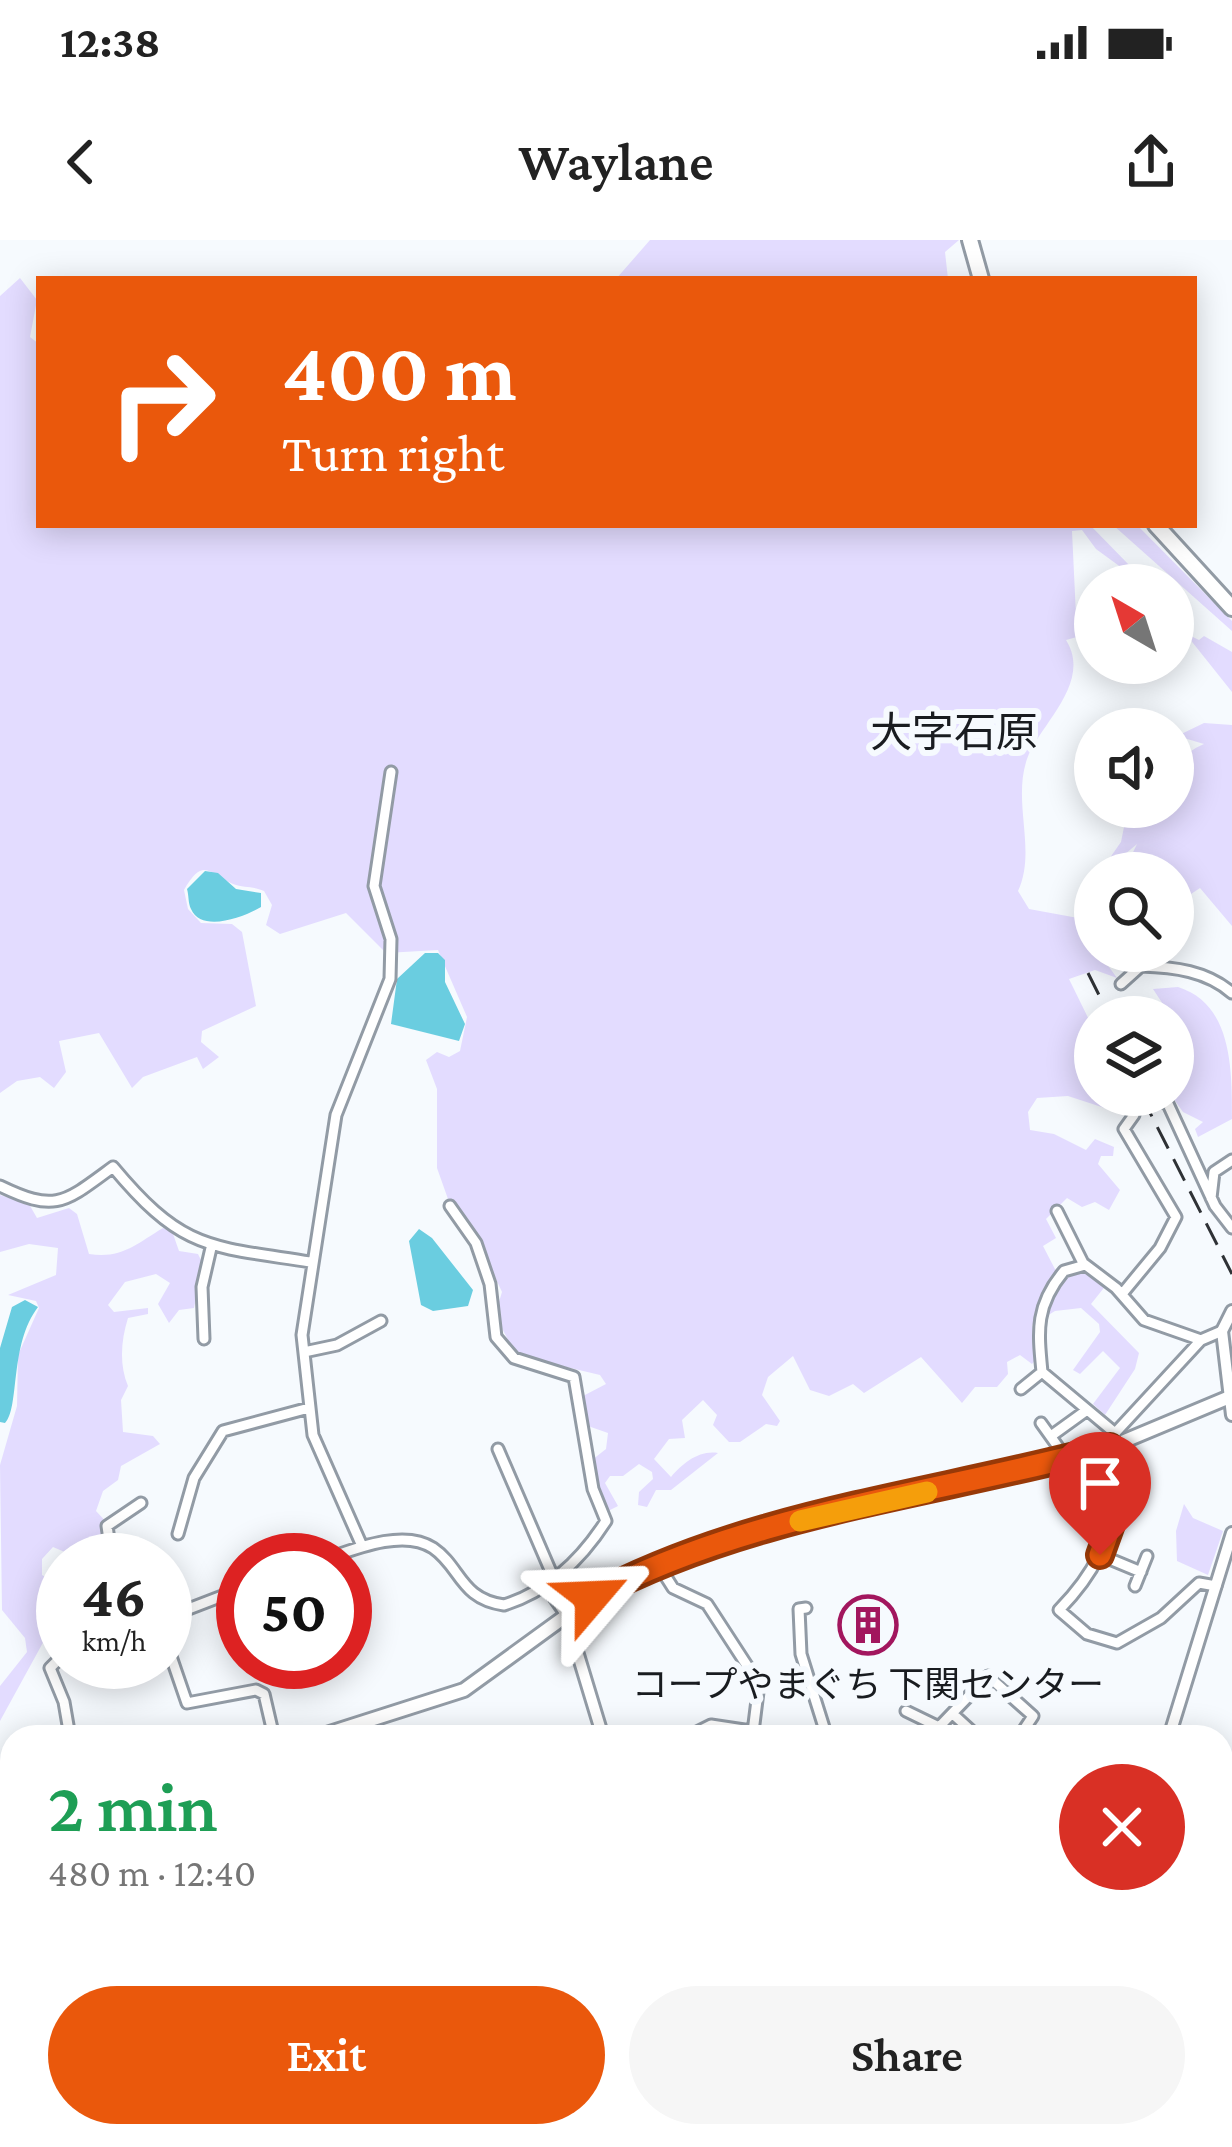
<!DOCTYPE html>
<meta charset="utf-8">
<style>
body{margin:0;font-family:"Crimson Pro","Noto Sans JP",serif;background:#f6f6f6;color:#222;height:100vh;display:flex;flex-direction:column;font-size:45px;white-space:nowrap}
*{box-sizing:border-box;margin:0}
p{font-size:39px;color:#767676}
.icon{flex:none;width:66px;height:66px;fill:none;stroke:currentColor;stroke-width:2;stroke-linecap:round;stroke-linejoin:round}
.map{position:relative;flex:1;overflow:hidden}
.drawer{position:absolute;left:0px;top:1485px;width:1233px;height:423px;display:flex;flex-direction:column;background:#fff;border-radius:36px 36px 0 0;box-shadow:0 6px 30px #0003}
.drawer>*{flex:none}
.top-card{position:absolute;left:36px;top:36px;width:1161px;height:252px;border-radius:0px;box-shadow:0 6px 30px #0003;background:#ea580c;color:#fff;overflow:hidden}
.needle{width:78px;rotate:321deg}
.buttons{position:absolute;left:1074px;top:324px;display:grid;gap:24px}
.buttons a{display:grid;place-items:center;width:120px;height:120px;border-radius:50%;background:#fff;box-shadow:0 6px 30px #0003;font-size:60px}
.speed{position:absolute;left:36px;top:1293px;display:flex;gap:24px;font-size:60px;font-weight:700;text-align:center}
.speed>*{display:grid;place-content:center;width:156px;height:156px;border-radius:50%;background:#fff;box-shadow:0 6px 30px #0003;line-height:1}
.speed small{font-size:30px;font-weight:400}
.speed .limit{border:18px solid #d22;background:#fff;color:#111}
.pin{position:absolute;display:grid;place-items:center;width:102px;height:102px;color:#fff;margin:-123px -51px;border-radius:50% 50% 50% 0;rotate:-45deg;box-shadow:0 0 12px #0007}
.pin .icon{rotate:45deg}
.me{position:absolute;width:132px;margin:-66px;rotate:64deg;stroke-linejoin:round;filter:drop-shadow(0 0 9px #0008)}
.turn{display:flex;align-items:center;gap:42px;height:252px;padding:0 48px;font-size:54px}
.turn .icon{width:156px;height:156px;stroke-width:2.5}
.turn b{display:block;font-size:84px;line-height:102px}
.round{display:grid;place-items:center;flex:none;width:126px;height:126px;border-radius:63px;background:#f6f6f6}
.head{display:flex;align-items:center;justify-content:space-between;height:204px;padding:0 48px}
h1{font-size:72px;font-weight:600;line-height:90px;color:#1e9e55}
.action{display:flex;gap:24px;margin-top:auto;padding:24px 48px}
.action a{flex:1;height:138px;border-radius:72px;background:#ea580c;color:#fff;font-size:48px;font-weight:600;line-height:138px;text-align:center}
.action a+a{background:#f6f6f6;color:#222}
.status{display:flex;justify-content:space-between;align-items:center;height:84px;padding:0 60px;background:#fff;direction:ltr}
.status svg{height:33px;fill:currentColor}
header{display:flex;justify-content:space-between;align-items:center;height:156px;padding:0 48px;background:#fff;font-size:54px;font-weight:600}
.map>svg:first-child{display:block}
</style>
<div class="status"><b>12:38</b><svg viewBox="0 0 49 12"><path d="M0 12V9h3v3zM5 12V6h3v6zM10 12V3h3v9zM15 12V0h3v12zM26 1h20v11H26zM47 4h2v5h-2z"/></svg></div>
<header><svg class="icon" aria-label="back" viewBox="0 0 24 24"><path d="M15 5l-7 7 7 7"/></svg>Waylane<svg class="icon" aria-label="share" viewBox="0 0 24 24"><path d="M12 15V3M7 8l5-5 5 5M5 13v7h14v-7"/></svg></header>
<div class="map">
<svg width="1232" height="1907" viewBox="0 0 1232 1907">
<rect width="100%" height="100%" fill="#f6fafe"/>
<path fill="#e3dcff" d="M650,0H959L945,12L948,39H616Z
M20,38L37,60L30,97L39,104V285H1090L1131,327L1122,328L1096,309L1082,290L1072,291L1077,397L1066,400C1093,443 1039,485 1027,519C1012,563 1037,610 1018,651L1029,669L1078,678L1083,665L1095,661V711H1113L1104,720L1117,738L1095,730L1069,739L1095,792V855H1125L1130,865L1120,873L1068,856L1037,858L1028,872L1030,890L1054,894L1086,910L1095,899L1114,907L1113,916H1101L1098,924L1120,950L1109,970L1095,962L1082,967L1067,958L1046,979L1056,998L1043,1006L1057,1033L1085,1029L1107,1044L1091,1064L1139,1113L1135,1129L1105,1175L1093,1164L1120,1128L1103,1111L1080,1134L1073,1130L1100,1092L1099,1084L1081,1068L1055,1071L1032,1085L1038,1117L1032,1124L1020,1115L1007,1122L1008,1134L997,1147H975L962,1163L921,1117L864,1153L853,1144L829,1156L810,1150L793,1116L768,1137L762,1155L780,1181L777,1186L766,1184L740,1202H729L713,1185L717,1175L703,1160L682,1180L685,1198L669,1199L654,1219L671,1237C683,1223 699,1210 718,1213L671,1250H656L647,1267L638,1265L639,1252L653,1239L652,1232L639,1224L623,1236H610L605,1243L618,1266L608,1271L598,1253L592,1220L606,1209L608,1193L588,1186L583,1156L606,1144L600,1135L516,1115L495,1075L502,1052L472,988L448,959L437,928V849L426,820L437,812L449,817L460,811L467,777L438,710L386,713L346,673L280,694L266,685L272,665L264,651C253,646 244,648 233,644C210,635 204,615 184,650L188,669L201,683L232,684L242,692L256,766L202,791L201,802L219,817L203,829L197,817L143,837L132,848L99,793L59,801L66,832L54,848L40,837L17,841L0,853V56Z
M1113,285H1137L1232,381V391Z
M1185,393L1199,400L1204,396L1232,412V452Z
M1204,483L1232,485V686L1200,648L1173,666V633H1123L1137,604L1117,621L1107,622L1121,602L1128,567H1173C1173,538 1175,516 1204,504L1184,498L1173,511V498Z
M1178,747C1232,764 1232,828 1232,879L1198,897L1195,889L1203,882L1183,872L1171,855L1173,829L1185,820L1178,787L1153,749Z
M0,955L29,964L37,978L69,968L77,974L89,1014C122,1019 136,1004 163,988L172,991L179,1011L198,1014L203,1024L194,1068L179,1070L169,1083L158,1064L170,1043L156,1034L125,1042L108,1065L114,1072L148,1068V1074L128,1078C121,1100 119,1125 128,1146L121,1160L123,1192L153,1196L160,1204L121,1226L118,1240L103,1251L96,1271L111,1287L116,1305L67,1313L53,1307L42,1319V1335L63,1348V1369L56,1364L44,1374L51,1388L0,1481V1446L27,1412L25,1398L2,1370L0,1225L17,1166L18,1115L39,1068L36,1061L8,1055L56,1035L58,1008L29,1004L0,1012Z
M1184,1264L1193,1278L1223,1291L1208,1335L1177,1321L1176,1291Z
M4,1798L12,1801V1896H65L70,1907H0Z
M583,1896H664L669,1907H586Z"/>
<path fill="#6acde0" d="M205,631L218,633L236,649L261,653V667C246,676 202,694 191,669C188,663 189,656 187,649Z
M425,713H438L445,720V742L465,784L459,801L391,784L397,739Z
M419,989L432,998L473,1050L468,1066L433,1071L421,1065L409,1001Z
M25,1060L38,1067C9,1105 20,1168 5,1183L0,1182V1108L12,1067Z"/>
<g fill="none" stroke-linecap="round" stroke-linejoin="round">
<defs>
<path id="minor" d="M1121,744L1141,726C1174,727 1207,731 1232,753
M1161,861L1168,864L1215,966L1232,988
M0,946C56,973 64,963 113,927C183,1011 209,1006 310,1022
M1211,958L1214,932L1232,920
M1057,971L1083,1023L1116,1048L1144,1080L1201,1100
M1122,1054L1160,1008L1176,977L1124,889L1134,875
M204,1099L202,1047L211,1008
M304,1112L337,1105L381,1081
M1042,1132C1038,1091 1035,1066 1064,1031L1085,1025
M1021,1149L1042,1132L1115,1193
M1041,1183L1066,1218
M1051,1196L1087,1170
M498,1209L554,1339
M178,1294L194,1238L223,1191L309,1168
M362,1306L313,1195L302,1095L336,875L390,739L391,699L374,646L391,532
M1100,1315L1141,1332
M112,1320L107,1286L141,1263
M323,1320C352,1310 403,1288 433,1308C461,1327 460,1359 504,1365C549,1351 581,1320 606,1281L593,1249L574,1137L514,1118L496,1097L490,1044L476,1003L450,966
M659,1326L673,1348L707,1364L759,1444L753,1492
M546,1346L566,1375
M1135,1346L1147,1316
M1216,1346L1199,1343L1161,1378L1117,1403L1087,1394L1059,1370C1093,1335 1113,1300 1113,1249C1112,1229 1108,1210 1116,1192L1201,1100L1222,1091
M806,1368L799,1369L801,1414L827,1497
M165,1378L243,1348
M165,1399L187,1463L256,1450L264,1454L274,1497
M63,1415L50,1428L64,1462L70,1497
M906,1471L939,1487L988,1436L1033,1476L1019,1497
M954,1475L978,1497
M687,1497L711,1485L791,1497
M0,1605L12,1623
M1221,1626L1232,1629
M1221,1711L1229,1712L1232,1694
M1221,1865L1232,1863
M143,1896L150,1907
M741,1896L750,1907
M365,1907L372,1896
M674,1907L685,1896
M769,1907L782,1896
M1106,1907L1120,1896
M1190,1907L1197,1900L1205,1907"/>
<path id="tertiary" d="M1232,1071L1222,1091L1232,1175
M566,1375L603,1497
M1169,1497L1232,1293
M837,1896L842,1907"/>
<path id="secondary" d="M317,1497L464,1450L592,1357L632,1336L770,1288L1110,1207L1232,1156
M0,1647L12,1640"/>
<path id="primary" d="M970,0L981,39
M1156,285L1232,368"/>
</defs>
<use href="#minor" stroke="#929ba5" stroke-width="15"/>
<use href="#tertiary" stroke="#929ba5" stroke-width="16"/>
<use href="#secondary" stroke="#929ba5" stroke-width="18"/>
<use href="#primary" stroke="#929ba5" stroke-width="20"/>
<use href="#minor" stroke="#fff" stroke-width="9"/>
<use href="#tertiary" stroke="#fff" stroke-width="10"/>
<use href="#secondary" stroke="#fff" stroke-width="12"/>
<use href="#primary" stroke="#fff" stroke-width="14"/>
<path stroke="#2f3236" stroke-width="3" stroke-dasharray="24 12" stroke-linecap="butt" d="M1088,733L1110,777
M1141,855L1232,1034"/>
</g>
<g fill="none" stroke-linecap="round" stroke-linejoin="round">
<defs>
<path id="route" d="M592,1357C750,1272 938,1254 1110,1207L1113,1279L1100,1315"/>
</defs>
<use href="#route" stroke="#983908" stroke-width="30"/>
<use href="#route" stroke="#ea580c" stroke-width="21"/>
<path stroke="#f59e0b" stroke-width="21" d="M800,1281L927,1252"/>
</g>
<defs>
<symbol id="building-ring" viewBox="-11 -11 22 22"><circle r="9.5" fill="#f6fafe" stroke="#a2165e" stroke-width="1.5"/><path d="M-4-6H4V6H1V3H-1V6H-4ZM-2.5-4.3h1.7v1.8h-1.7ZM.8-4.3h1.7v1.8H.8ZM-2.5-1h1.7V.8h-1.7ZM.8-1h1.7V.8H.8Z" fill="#a2165e"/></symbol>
</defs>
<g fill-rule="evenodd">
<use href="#building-ring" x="835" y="1352" width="66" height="66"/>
</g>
<g text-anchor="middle" stroke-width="12" stroke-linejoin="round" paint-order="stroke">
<g font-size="36" fill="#191c20" stroke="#f6fafe">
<text x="868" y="1457">コープやまぐち 下関センター</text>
</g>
<g font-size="42" fill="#191c20" stroke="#f6fafe">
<text x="954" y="507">大字石原</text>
</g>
</g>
</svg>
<div class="buttons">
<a><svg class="needle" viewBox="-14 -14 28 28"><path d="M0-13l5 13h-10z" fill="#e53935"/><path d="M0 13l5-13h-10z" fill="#767676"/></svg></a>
<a><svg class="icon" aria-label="sound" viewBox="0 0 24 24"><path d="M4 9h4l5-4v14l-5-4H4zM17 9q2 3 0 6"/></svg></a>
<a><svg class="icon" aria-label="search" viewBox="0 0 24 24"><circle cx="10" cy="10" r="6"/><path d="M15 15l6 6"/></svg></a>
<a><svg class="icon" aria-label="layers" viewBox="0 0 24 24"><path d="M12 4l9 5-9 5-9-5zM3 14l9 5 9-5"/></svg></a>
</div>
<div class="speed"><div>46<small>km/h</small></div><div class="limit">50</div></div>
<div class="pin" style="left:1100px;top:1315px;background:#d93025"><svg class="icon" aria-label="arrive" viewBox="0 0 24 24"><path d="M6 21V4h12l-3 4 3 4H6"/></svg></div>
<svg class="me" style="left:592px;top:1357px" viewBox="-20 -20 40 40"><path d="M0-17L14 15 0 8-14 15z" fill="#ea580c" stroke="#fff" stroke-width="4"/></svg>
<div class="top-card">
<div class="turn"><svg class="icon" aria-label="right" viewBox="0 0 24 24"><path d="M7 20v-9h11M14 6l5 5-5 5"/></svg><div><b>400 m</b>Turn right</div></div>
</div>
<section class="drawer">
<div class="head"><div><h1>2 min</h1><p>480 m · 12:40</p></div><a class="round" style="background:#d93025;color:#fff"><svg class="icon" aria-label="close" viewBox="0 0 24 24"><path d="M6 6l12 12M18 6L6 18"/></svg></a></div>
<div class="action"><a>Exit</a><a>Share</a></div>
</section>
</div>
